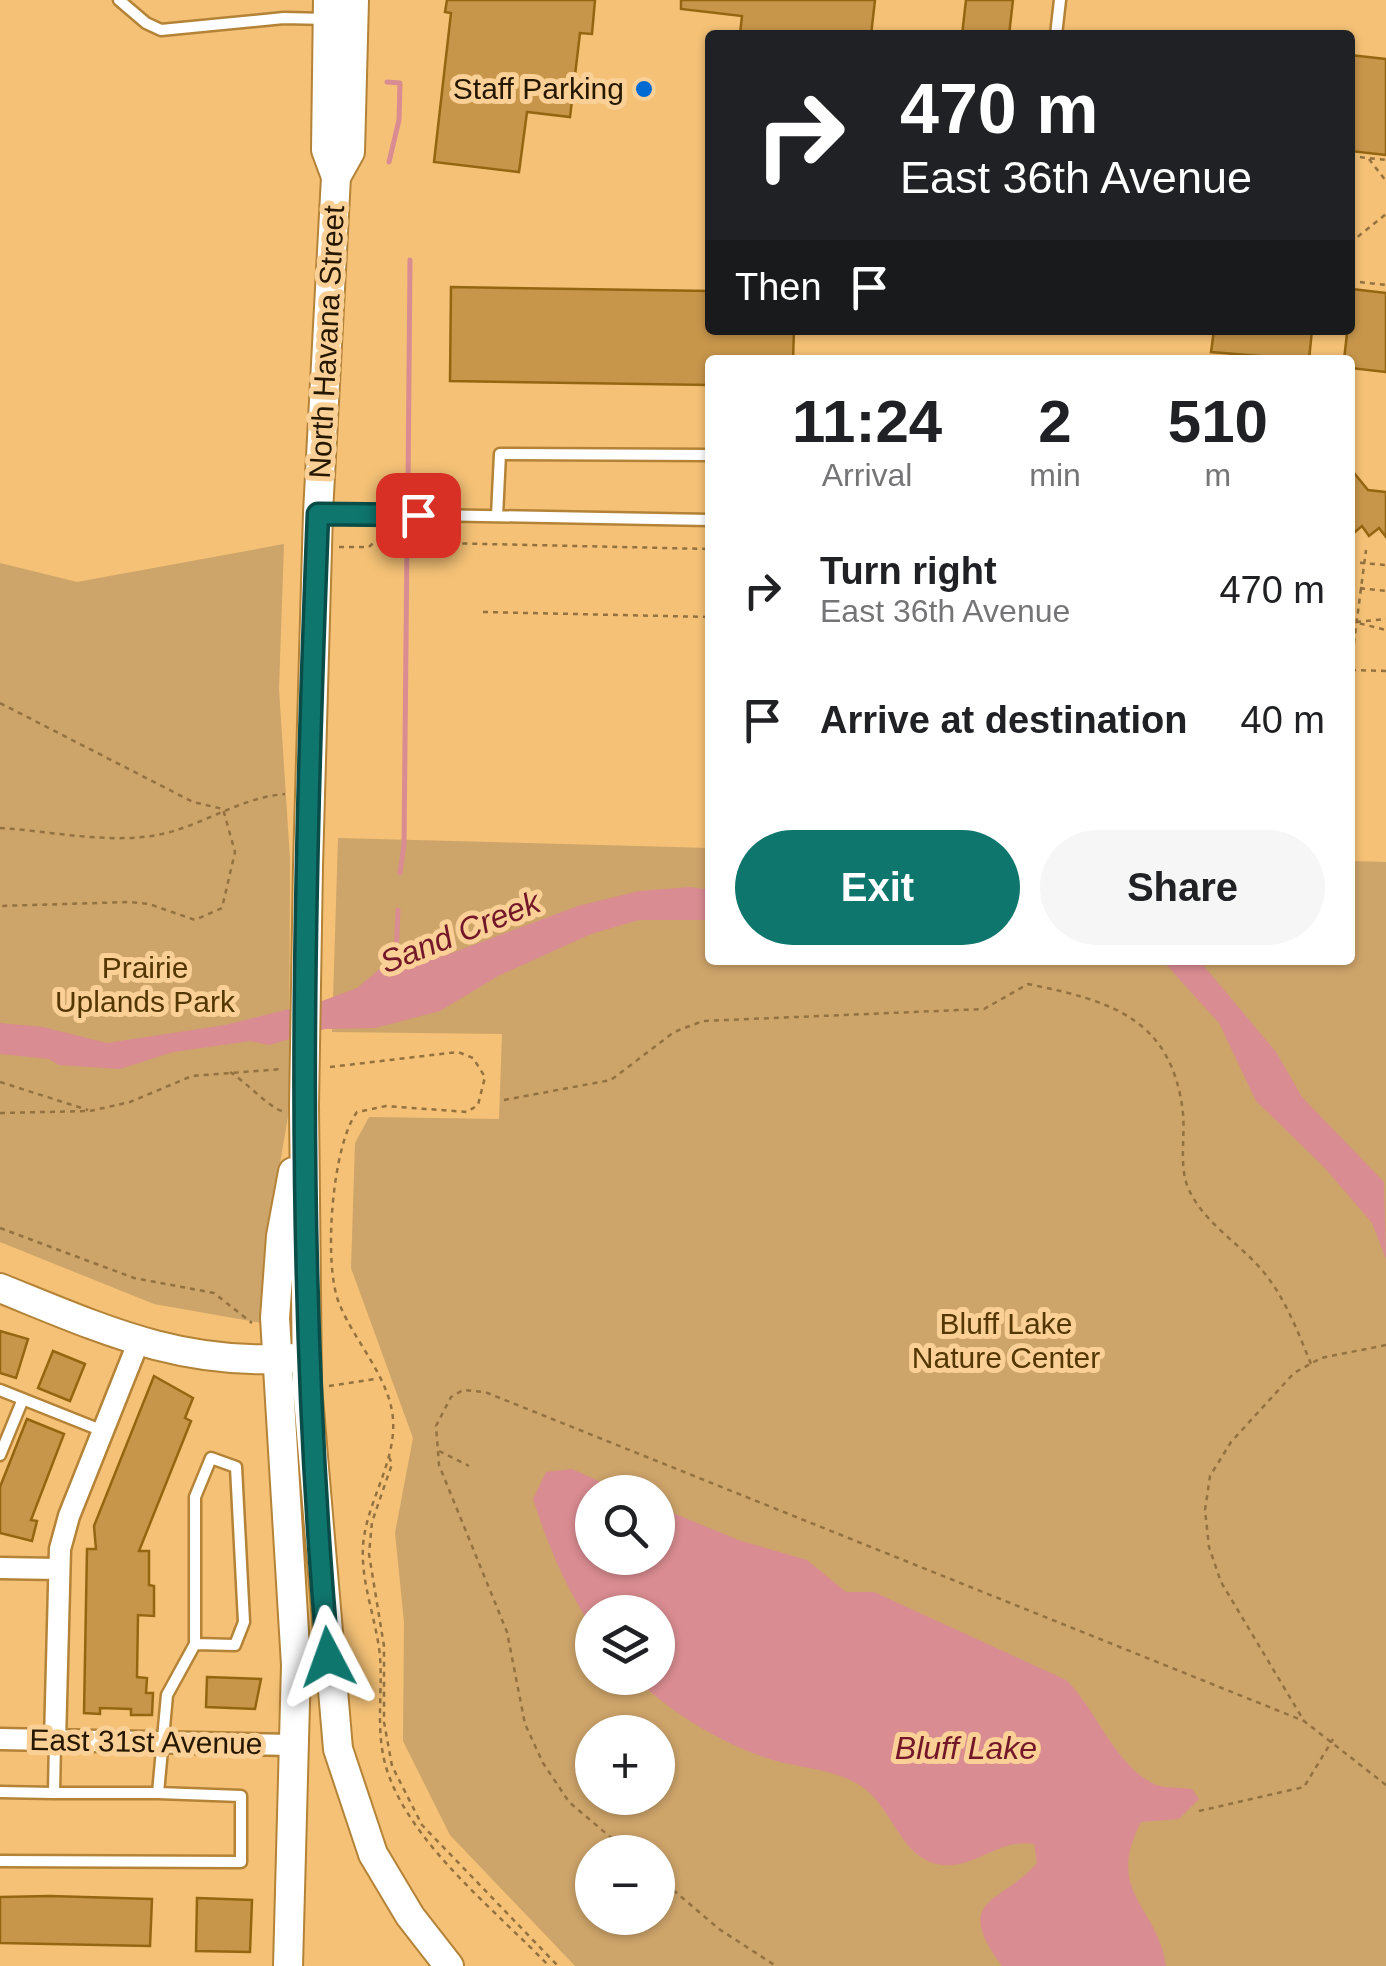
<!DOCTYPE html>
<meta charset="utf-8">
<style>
body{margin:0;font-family:Arial,sans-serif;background:#f6f6f6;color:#202124;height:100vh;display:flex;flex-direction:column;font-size:38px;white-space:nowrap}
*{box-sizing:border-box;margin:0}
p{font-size:32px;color:#757577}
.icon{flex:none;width:55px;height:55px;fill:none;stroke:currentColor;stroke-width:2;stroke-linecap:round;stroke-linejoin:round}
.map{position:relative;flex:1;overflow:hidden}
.side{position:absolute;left:705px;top:355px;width:650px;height:610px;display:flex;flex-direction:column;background:#fff;border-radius:10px;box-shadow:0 2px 8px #0004}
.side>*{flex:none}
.top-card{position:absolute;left:705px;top:30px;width:650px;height:305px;border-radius:10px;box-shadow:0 2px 8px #0004;background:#202124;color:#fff;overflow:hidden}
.fabs{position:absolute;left:575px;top:1475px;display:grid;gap:20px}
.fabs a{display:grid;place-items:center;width:100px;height:100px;border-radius:50%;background:#fff;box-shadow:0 2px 8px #0004;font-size:50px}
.pin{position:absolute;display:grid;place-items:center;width:85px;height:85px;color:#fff;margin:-42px;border-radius:20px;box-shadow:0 5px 15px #0006}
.me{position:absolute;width:110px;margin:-55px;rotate:356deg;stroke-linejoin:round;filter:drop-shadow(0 0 8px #0008)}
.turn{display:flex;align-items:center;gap:35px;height:210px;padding:0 30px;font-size:45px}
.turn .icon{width:130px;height:130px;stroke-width:2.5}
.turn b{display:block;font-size:70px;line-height:85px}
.then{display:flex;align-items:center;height:95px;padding:0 30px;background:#0003;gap:20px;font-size:38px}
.eta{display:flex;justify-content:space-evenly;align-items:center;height:170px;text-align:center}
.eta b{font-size:60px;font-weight:800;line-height:70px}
.button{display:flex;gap:20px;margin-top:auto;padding:20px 30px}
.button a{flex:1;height:115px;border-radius:60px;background:#0f766e;color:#fff;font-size:40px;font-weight:800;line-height:115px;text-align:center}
.button a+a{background:#f6f6f6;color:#202124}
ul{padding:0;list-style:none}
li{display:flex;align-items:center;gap:30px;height:130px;padding:0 30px}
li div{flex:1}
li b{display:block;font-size:38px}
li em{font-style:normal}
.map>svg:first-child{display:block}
</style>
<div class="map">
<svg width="1386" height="1966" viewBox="0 0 1386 1966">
<rect width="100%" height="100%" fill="#f4c176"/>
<path fill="#cda46a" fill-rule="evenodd" d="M284,544L279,689L290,859L289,1111L264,1255L262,1323L154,1304L0,1242V563L77,582Z
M338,838L710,848V960H1350V861L1386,862V1966H575L450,1835L403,1741L404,1622L395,1533L413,1438L351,1268L355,1143L369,1117L499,1119L502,1034L332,1032ZM592,1492H658V1558H592ZM592,1612H658V1678H592ZM592,1732H658V1798H592ZM592,1852H658V1918H592Z"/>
<path fill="#d98c91" d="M690,887L710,890V920H639L591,934L498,976L440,1011L375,1028L325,1029L269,1045L250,1041L173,1052L120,1069L59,1065L49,1059L0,1054V1023L43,1027L107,1043L225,1025L322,1001L357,988L382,967L444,956L578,906L639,891Z
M1162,960H1199L1276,1052L1302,1097L1384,1182L1386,1259L1372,1223L1323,1166L1256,1101L1219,1023Z
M572,1469L623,1492H592V1558H658V1507L741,1541L807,1560L846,1592H874L1066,1680C1097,1710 1113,1762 1152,1783C1162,1789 1180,1787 1192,1789L1199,1799L1179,1819L1141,1822C1104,1893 1158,1906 1166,1966H1002C951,1897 1002,1904 1037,1863L1034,1844C996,1837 971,1875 933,1863C899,1852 889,1803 861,1786C832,1768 804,1769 773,1760C726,1746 670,1713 636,1678H658V1612H592V1627C565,1587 548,1545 533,1499L546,1472Z"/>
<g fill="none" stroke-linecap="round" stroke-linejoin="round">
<path stroke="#d98c91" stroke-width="5" d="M387,82L400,83L399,120L389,162
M408,487L410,260
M400,873L404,845L407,542
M389,970L396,956L398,910"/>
</g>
<path fill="#c7964b" stroke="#956611" stroke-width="2.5" d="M447,0H595L592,34L580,33L570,117L527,112L519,172L434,162L451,13L445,12Z
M681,0H875L871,35L740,34L742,16L681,9Z
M966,0H1013L1009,35H962Z
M1350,55L1386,59V155L1350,151Z
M451,287L710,291V330H794L793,360H710V385L450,381Z
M1352,289L1386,293V372L1350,368V360H1344Z
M1214,330H1312L1309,360L1211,352Z
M1350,468L1368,490L1386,492V537L1379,528L1369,536L1362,526L1350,536Z
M0,1331L28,1339L16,1378L0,1373Z
M53,1351L85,1364L70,1401L38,1388Z
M154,1376L193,1398L185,1418L191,1421L139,1551H149V1585L154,1586V1616L138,1615L137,1677L147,1678L146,1693H153L152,1715H131V1709L100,1708V1714L84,1713L87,1549H96L94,1526Z
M27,1419L64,1434L31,1520L37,1521L32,1541L0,1533V1487Z
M207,1677L261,1679L255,1709L206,1707Z
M50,1896L152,1899L150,1946L0,1943V1897Z
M197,1898L252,1900L250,1952L196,1951Z"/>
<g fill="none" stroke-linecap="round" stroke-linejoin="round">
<defs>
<path id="lane" d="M119,0L146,23L161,30L284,18L327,19
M1056,35L1060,0
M321,513L710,520
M497,516L500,454L710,455
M0,1390L103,1431
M0,1455L23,1399
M55,1741L54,1793H158L167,1695L195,1644V1497L211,1458L236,1467L244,1622L235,1645L195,1644
M0,1792L54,1793
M0,1861L241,1862V1796L158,1793"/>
<path id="street" d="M0,1568L58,1569
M0,1739L293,1745
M55,1741L60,1549L69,1516L138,1343"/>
<path id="secondary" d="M336,177L350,152L354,0
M308,866L318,513L336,177L326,150L328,0
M304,1106L307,1386L338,1749L373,1854L410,1916L449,1966
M0,1288C102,1329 182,1367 295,1358
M288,1966L296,1665L275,1318L281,1236L293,1172"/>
</defs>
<use href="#lane" stroke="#b48337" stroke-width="15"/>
<use href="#street" stroke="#b48337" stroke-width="25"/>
<use href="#secondary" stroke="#b48337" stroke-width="32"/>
<path stroke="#947240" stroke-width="2.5" stroke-dasharray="5 5" stroke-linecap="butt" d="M1350,156L1386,160
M1369,159L1386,181
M1350,243L1386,214
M1350,281L1386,285
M339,547H369C393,522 413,531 442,543L710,549
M1350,562L1386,565
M1350,587L1386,591
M483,612L710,617
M1350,621L1386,630
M1356,622L1386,619
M1351,670L1386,671
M1350,673L1366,550
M1350,683L1351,777
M0,703L193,802L223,809L235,852L222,908L195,920L149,904L129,902L0,906
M0,828C51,831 111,845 162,834C206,824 239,798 285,794
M330,1067L458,1052L473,1058L485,1077L478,1105L467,1112L386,1106L357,1112C332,1145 323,1264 339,1303C354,1341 390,1378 393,1419C396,1460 370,1497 364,1537C358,1577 376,1616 380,1656C383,1698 374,1736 389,1776C415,1847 497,1912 549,1966
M230,1072C247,1083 270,1108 282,1111
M0,1082L88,1110
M504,1100L611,1080L674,1032L703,1021L984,1009L1028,984C1111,1001 1172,1018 1183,1113C1185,1135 1180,1162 1186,1182C1198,1219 1237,1241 1261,1269C1284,1295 1298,1332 1311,1364
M0,1113L90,1111L130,1102L192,1076L282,1069
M0,1228L134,1278L214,1293L252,1323
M1386,1345L1321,1358L1294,1373L1231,1442L1210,1476L1205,1510L1209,1547L1221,1582L1304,1721L1386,1785
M329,1386L375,1379
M439,1451L469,1466
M389,1457L392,1464L372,1522L369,1554L384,1646V1722L392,1766L422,1825L558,1966
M1199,1811L1304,1787L1333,1739
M628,1852L569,1802L543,1763L525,1724L507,1632L439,1465L436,1426L451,1397L463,1390L485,1392L1304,1721
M658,1877L719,1929L776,1966"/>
<use href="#lane" stroke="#fff" stroke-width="10"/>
<use href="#street" stroke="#fff" stroke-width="20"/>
<use href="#secondary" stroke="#fff" stroke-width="28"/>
<defs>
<path id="secondary-bridge" d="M304,1106L308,866"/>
</defs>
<use href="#secondary-bridge" stroke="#b48337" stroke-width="32" stroke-linecap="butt"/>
<use href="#secondary-bridge" stroke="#fff" stroke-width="28"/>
</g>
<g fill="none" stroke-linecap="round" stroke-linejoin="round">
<defs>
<path id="route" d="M328,1657C294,1277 303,895 318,514L418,515"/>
</defs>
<use href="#route" stroke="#0a4d48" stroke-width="25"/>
<use href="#route" stroke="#0f766e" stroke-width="18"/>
</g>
<circle fill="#026bd3" stroke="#fad096" stroke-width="4" cx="644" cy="89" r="10"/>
<g text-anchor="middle" stroke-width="10" stroke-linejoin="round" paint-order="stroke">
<g font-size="30" fill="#261701" stroke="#fad096" text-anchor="end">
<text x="624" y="99">Staff Parking</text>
</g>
<g font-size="30" fill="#261701" stroke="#fad096">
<text transform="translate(327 342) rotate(-87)" y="10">North Havana Street</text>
<text transform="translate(146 1742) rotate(1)" y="10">East 31st Avenue</text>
</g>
<g font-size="30" fill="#543702" stroke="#fad096">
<text x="145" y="978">Prairie<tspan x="145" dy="34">Uplands Park</tspan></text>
<text x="1006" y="1334">Bluff Lake<tspan x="1006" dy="34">Nature Center</tspan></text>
</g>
<g font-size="32" font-style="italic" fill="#731729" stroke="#fad096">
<text transform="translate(460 932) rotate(-22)" y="11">Sand Creek</text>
<text x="966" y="1759">Bluff Lake</text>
</g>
</g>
</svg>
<div class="fabs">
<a><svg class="icon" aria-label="search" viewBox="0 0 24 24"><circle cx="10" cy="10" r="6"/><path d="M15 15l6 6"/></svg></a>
<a><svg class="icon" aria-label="layers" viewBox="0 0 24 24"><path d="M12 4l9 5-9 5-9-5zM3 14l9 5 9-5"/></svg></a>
<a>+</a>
<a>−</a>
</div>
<div class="pin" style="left:418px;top:515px;background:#d93025"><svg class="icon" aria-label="arrive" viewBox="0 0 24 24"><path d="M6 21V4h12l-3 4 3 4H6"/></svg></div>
<svg class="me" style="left:328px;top:1657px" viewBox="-20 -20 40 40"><path d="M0-17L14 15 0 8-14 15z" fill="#0f766e" stroke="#fff" stroke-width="4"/></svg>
<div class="top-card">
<div class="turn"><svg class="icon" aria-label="right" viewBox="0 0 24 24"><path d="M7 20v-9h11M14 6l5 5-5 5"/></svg><div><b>470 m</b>East 36th Avenue</div></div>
<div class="then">Then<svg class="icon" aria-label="arrive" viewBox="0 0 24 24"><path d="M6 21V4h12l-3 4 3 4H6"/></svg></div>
</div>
<section class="side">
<div class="eta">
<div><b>11:24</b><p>Arrival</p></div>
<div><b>2</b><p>min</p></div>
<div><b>510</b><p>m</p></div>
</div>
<ul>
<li><svg class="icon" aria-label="right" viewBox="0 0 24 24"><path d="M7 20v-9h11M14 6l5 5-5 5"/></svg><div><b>Turn right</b><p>East 36th Avenue</p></div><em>470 m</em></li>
<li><svg class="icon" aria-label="arrive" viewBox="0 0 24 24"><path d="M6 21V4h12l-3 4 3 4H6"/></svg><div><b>Arrive at destination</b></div><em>40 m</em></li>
</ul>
<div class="button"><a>Exit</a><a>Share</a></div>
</section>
</div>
